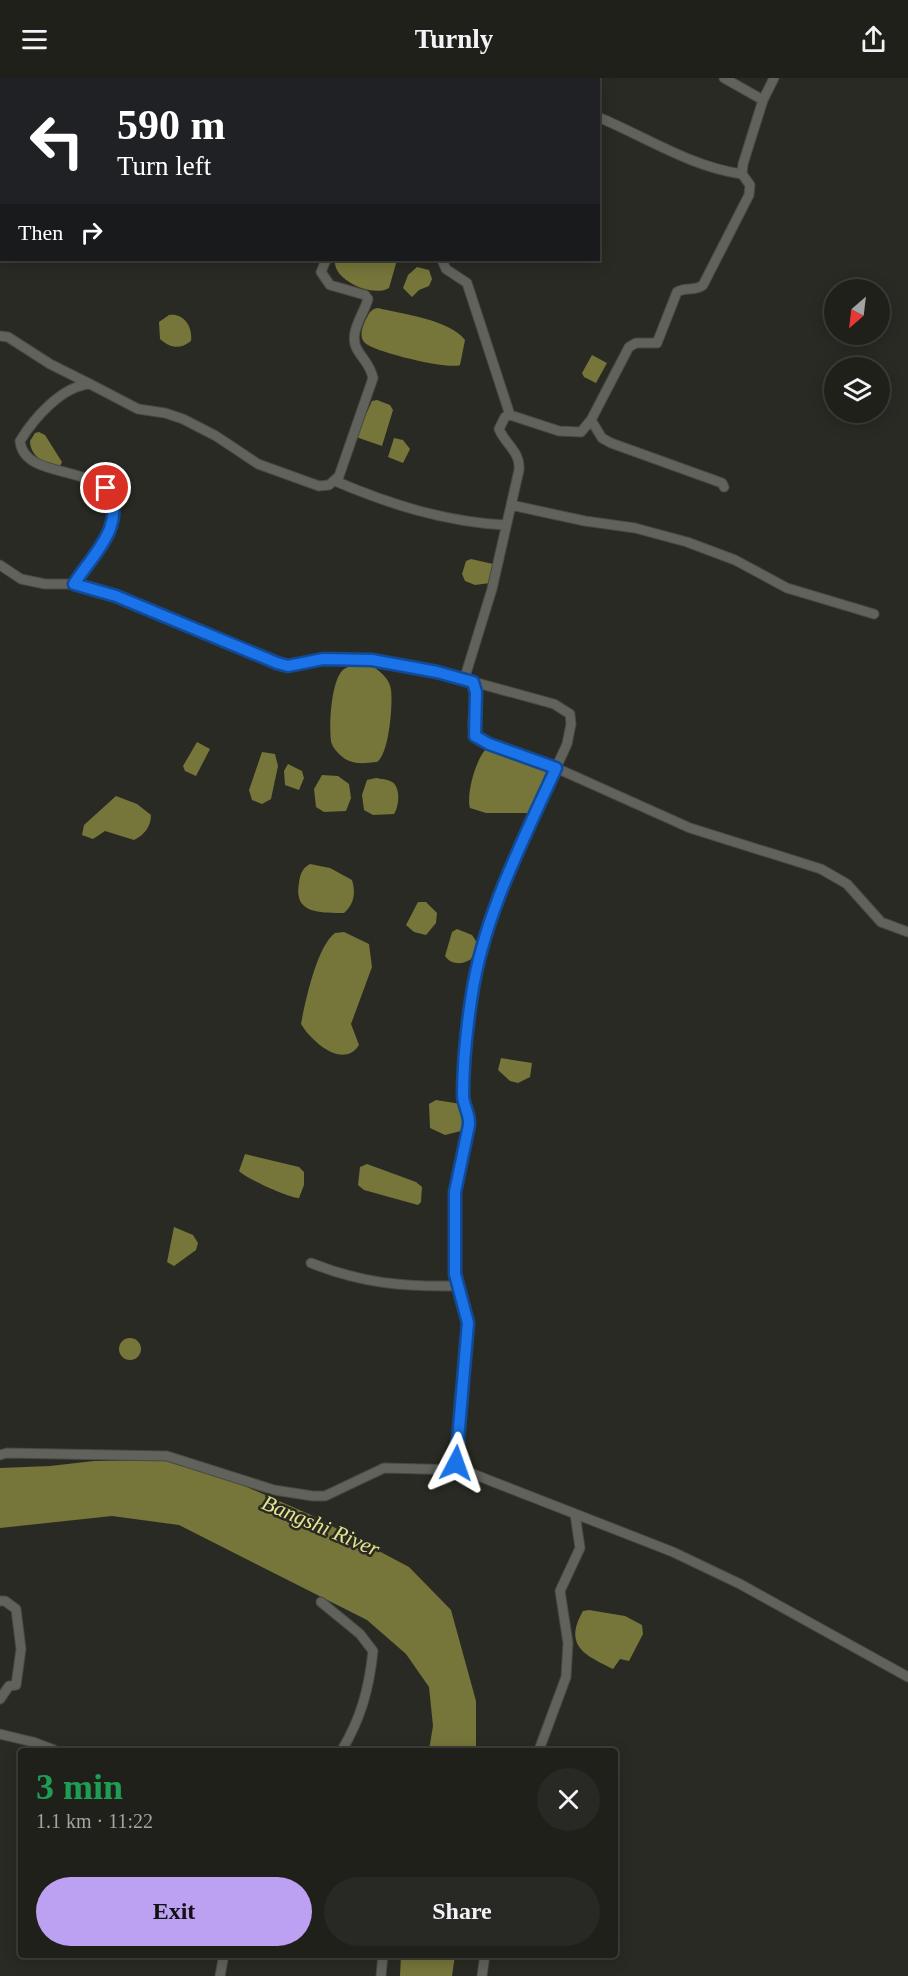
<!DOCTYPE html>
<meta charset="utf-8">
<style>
body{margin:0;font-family:"Times New Roman",serif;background:#282824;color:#f1f3f6;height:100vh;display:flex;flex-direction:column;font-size:22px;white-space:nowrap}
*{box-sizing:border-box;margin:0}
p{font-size:20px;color:#a2a3a3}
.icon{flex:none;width:33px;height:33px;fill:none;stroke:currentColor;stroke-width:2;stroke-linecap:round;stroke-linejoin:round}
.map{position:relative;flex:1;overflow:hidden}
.drawer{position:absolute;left:18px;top:1670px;width:600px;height:210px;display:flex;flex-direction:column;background:#20201b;border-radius:6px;box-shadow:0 3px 15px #0003,0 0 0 2px #3d3e3a}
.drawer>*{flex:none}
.top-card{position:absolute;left:0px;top:0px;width:600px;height:183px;box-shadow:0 3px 15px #0003,0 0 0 2px #3d3e3a;background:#202124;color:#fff;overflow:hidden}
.needle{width:39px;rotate:208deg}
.controls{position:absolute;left:824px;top:201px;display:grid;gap:12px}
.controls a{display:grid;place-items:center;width:66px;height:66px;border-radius:50%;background:#20201b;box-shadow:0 3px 15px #0003,0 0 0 2px #3d3e3a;font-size:30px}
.pin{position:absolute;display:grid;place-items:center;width:51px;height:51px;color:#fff;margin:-26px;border:3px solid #fff;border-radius:50%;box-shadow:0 2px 6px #0007}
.me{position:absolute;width:66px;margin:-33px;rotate:4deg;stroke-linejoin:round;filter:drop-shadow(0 0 4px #0008)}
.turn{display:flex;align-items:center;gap:21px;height:126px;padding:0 18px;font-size:27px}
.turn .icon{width:78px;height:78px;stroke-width:2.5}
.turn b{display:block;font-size:42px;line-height:51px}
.then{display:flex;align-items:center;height:57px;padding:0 18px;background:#0003;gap:12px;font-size:22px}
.round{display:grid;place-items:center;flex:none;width:63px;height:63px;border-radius:32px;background:#282824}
.head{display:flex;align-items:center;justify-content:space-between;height:102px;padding:0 18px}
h1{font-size:36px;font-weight:600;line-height:45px;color:#1e9e55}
.button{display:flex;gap:12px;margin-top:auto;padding:12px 18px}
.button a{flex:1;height:69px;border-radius:36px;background:#bca0f2;color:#111;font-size:24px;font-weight:600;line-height:69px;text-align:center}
.button a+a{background:#282824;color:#f1f3f6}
header{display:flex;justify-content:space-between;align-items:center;height:78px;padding:0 18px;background:#20201b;font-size:27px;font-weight:600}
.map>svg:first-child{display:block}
</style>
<header><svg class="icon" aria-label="menu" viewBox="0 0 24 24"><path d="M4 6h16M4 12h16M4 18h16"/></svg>Turnly<svg class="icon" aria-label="share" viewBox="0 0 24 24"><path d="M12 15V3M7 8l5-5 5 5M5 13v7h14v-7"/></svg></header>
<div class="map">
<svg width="908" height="1898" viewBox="0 0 908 1898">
<rect width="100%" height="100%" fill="#2a2a24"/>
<path fill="#76753a" d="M335,182H397L389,210C373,220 332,202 335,182Z
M417,189L429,192L432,201L429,208L419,212L412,219L403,210L408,197Z
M378,230C402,236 451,242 465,262L460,287C449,292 374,274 365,265C359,259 362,250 365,243C369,236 370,231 378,230Z
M169,237C184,235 193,249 191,263C180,272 170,270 160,261L159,244Z
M592,277L607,285L596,305L584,299L582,295Z
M377,322L390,327L393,332L382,368L356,359L372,323Z
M39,354L45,357L62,384L60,388C46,388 30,378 30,363L35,355Z
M394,360L403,362L410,371L403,385L388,379Z
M471,481L493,486L490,505L475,507L465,503L462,496L466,483Z
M371,587C380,593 390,601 391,612C393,627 389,676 377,684C365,685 356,687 345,681C340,677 332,670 331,663C329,647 331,601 344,591C351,586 363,587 371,587Z
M197,664L210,671L196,698L185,693L183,688Z
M486,671L547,691L531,735H486L470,730C466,716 476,681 486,671Z
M262,674L275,676L278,688L271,721L262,726L252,722L249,712Z
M288,686L302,693L304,700L299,712L285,707L284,693Z
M322,697L338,698L349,706L351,720L346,733L324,734L316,729L314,711Z
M376,700C381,701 387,701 392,704C401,709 399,729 394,736L373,737L364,732L362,717L367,702Z
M116,718L137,726L151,737C151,749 144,757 134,762L105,753L93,761L82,757L84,747Z
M310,786L330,790L352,802C356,815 354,826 344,835C320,835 293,836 299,805C300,797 302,790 310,786Z
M418,824H426L437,835L436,845L426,857L414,854L406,847Z
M457,851L472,857L478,866L471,881C463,887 451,887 445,878L452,854Z
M344,854L369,866L372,889L351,946L359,967C343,992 311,963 301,946C305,924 317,868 335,855Z
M501,980L532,985L530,999L518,1005L510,1003L498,992Z
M436,1022L461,1026L464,1035L461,1053L445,1057L430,1050L429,1026Z
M245,1076L299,1089L304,1094V1107L299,1120C291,1121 245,1100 239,1093Z
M367,1086L416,1104L422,1109L421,1124L418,1127L364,1112L358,1107L360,1089Z
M174,1149L193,1157L198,1165L196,1172L174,1188L167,1184Z
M119 1271a11 11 0 1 1 22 0a11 11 0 1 1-22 0Z
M166,1382L222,1398L311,1437L409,1489L451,1532L476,1623V1672H429L433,1648L429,1609L406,1576L367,1542L179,1447L112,1438L0,1450V1390L50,1388L94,1383Z
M589,1532L625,1538L642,1547L643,1556L629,1583L620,1581L613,1591C585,1577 563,1568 583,1533Z
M401,1877H455L452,1898H400Z"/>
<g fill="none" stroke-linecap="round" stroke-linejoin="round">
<defs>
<path id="minor" d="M724,0L763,22
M598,39C646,59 691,89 742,96
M442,182L446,191L467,205L510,337
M0,258L8,259L50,286L90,306
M591,342L602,360L611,365L722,405L724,409
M335,403C389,426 445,444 505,447
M511,427L585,443L635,450L687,464L735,482L787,510L874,536
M0,487L21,501L45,506H80L116,518L277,585L288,588L323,581L372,582L437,594L554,626L570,636L571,646L567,666C531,746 485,828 472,917C467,949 463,984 463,1017C463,1027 470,1036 469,1047L455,1114L454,1184L457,1208L468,1245L457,1387L463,1392L673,1474L740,1506L908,1599
M74,506C86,487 103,469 112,448C116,440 115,434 113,426C104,384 24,404 20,363C34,340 62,308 90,306L138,331L165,335L183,341L216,358L258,386L319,408L329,407L339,398L373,300C370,286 363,282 357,271C348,255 364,236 368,221L365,217L330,207L321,194L326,182
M464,602L492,511L519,392C521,374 505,366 499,351L505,339L510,337L559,353L581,354L591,342L629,269L636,265H657L677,214C686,208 695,214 703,207L749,117L750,107L742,96L743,86L763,22L774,0
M473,605C482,622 465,647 478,661L545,685L690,750L821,791L847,806L881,844L908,854
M311,1185C361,1205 403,1209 457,1208
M0,1377L7,1375L167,1378L274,1412L313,1418H325L384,1390L463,1392
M0,1523H5L16,1531L21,1571L16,1607L9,1608L0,1621
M321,1524L360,1556L373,1573C369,1611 361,1640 342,1672
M0,1656L33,1664L54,1672
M539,1672L566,1599L568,1565L560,1513L580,1470L575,1436
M220,1898L224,1876
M381,1898L383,1876
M482,1898L485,1876"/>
</defs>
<use href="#minor" stroke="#494944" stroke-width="11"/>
<use href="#minor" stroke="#62625c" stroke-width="9"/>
</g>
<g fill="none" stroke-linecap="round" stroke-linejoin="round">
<defs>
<path id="route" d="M106,410C129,446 92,477 74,506L116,518L277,585L288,588L323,581L372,582L437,594L473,604L476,614L475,658L489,666L556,690C523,763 484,837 472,916C467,948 463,984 463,1017C463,1027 470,1036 469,1047L455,1114V1196L468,1245L456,1385"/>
</defs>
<use href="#route" stroke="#114b97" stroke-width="15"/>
<use href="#route" stroke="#1a73e8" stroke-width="10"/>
</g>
<g text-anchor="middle" stroke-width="5" stroke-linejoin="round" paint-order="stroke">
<g font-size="22" font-style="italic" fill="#e6e48c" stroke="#2a2a24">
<text transform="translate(321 1447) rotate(23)" y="8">Bangshi River</text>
</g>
</g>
</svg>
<div class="controls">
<a><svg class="needle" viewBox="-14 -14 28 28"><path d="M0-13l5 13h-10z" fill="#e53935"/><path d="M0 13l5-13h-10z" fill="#a2a3a3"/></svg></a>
<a><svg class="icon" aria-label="layers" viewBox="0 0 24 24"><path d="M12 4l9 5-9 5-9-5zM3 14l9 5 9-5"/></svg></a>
</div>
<div class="pin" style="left:106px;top:410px;background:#d93025"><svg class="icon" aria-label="arrive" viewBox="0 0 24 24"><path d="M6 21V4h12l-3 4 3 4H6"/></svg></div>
<svg class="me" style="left:456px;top:1385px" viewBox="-20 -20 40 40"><path d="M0-17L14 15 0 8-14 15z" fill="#1a73e8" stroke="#fff" stroke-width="4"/></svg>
<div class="top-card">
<div class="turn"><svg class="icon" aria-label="left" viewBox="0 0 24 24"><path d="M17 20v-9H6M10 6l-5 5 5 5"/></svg><div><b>590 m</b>Turn left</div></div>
<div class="then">Then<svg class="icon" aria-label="right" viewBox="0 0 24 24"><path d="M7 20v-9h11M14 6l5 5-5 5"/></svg></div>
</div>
<section class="drawer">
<div class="head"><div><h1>3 min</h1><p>1.1 km · 11:22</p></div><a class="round"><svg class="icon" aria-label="close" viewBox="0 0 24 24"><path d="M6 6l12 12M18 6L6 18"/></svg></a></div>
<div class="button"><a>Exit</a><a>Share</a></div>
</section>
</div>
